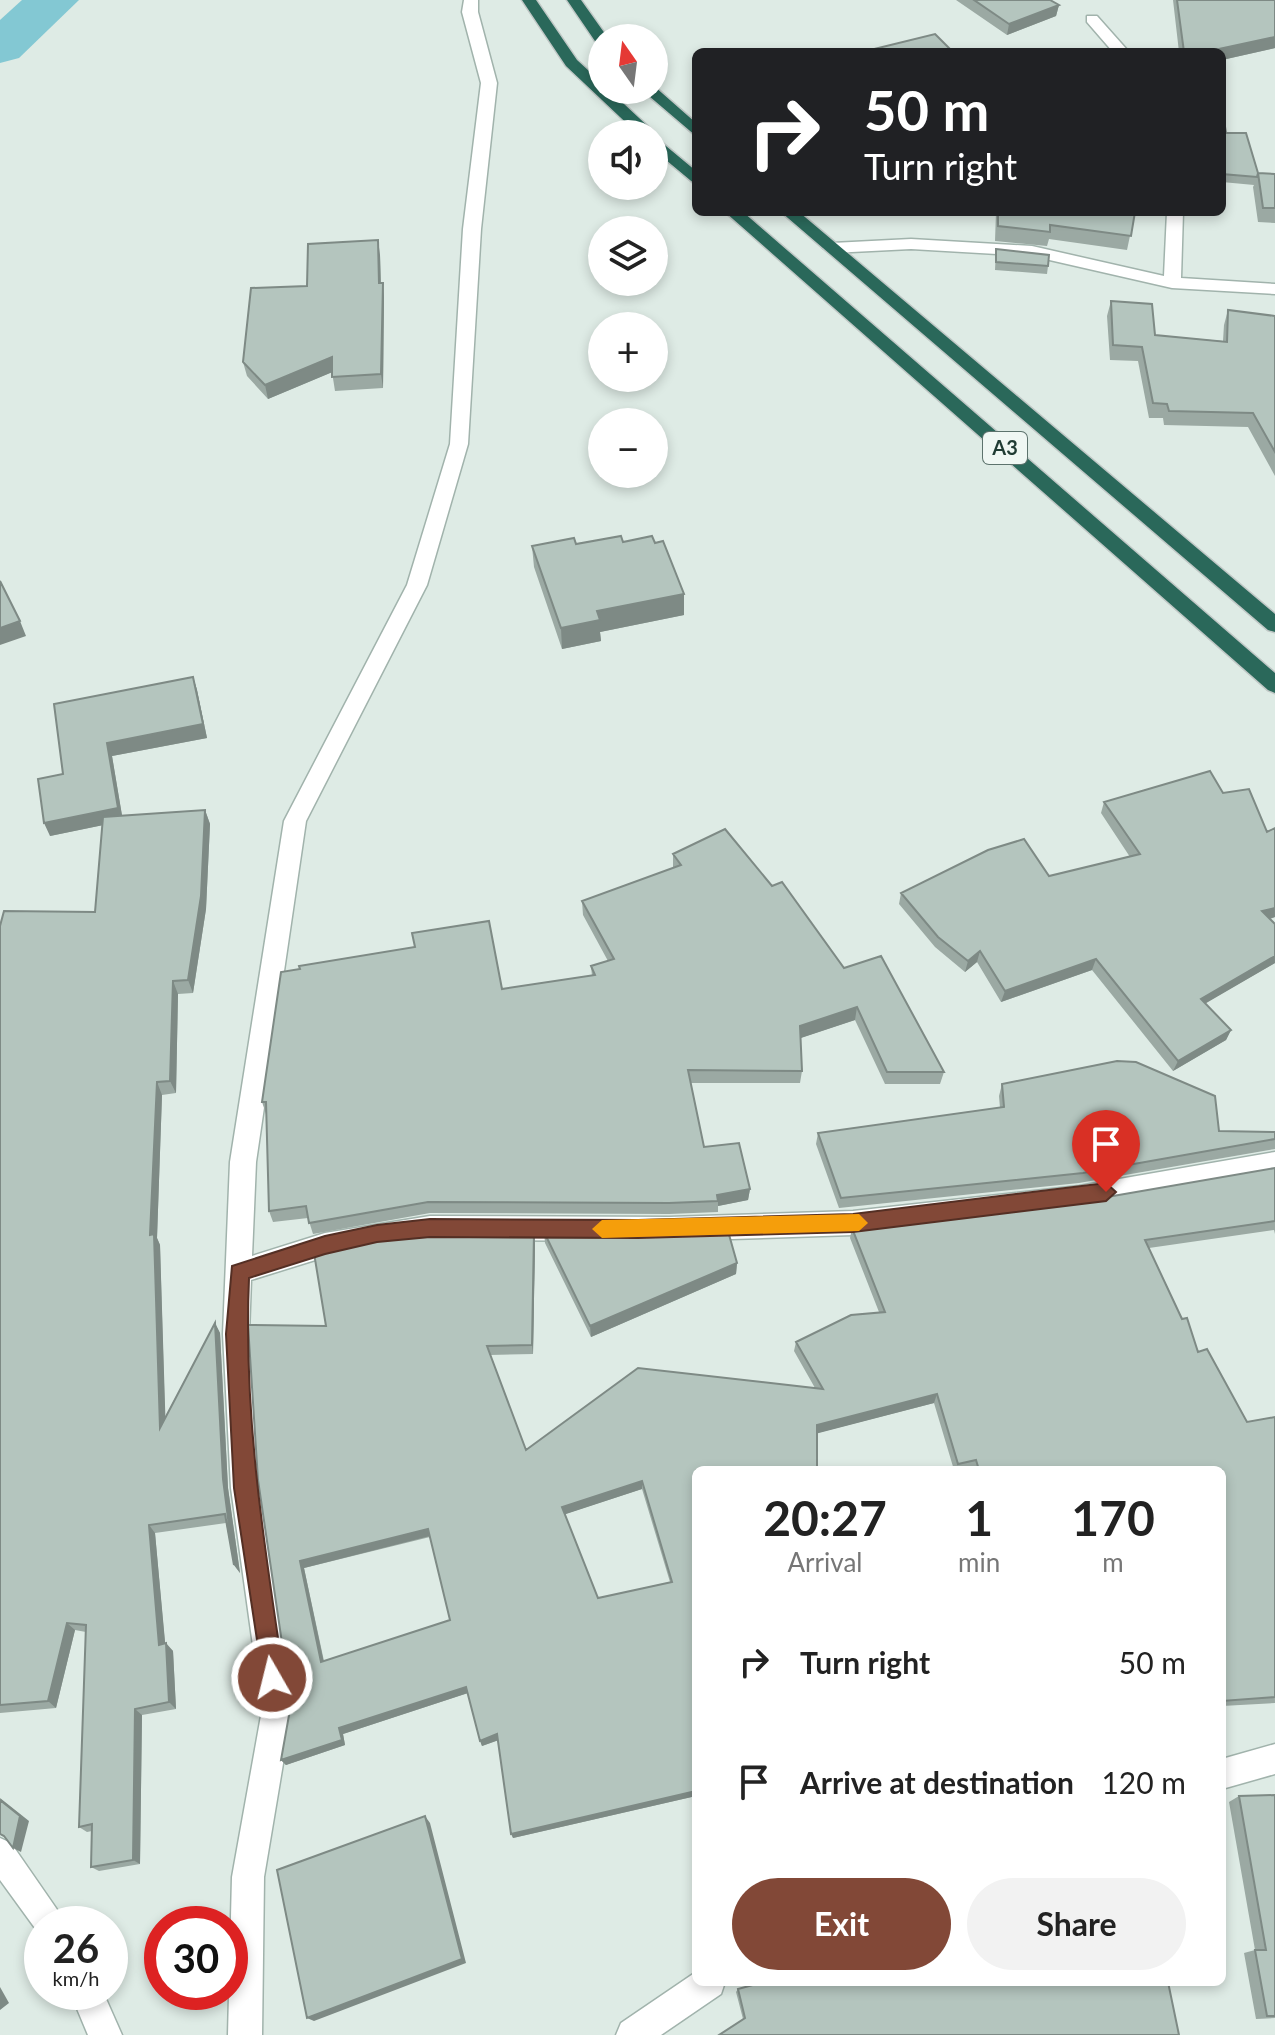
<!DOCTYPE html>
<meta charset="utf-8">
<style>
body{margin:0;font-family:Lato,sans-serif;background:#f2f2f2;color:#222;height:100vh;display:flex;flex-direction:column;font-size:30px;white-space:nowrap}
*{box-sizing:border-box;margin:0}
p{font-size:26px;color:#767676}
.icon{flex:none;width:44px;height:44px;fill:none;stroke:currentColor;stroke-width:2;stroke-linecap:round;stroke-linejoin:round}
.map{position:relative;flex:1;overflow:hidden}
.sheet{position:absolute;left:692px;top:1466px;width:534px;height:520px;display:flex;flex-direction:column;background:#fff;border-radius:12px;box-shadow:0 4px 12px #0003}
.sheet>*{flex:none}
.banner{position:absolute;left:692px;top:48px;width:534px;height:168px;border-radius:12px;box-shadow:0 4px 12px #0003;background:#202124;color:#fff;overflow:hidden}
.needle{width:52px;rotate:346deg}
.buttons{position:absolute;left:588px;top:24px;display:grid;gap:16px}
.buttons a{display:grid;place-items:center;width:80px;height:80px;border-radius:50%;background:#fff;box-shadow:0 4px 12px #0003;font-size:40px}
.speed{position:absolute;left:24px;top:1906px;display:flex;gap:16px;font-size:40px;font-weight:700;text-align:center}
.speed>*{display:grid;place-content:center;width:104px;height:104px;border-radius:50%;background:#fff;box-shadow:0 4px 12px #0003;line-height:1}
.speed small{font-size:20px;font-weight:400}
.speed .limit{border:12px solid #d22;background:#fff;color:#111}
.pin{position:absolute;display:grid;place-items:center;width:68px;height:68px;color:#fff;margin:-82px -34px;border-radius:50% 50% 50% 0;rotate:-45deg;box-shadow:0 0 8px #0007}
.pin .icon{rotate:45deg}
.me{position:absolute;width:88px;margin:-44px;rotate:352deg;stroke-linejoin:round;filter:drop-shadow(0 0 6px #0008)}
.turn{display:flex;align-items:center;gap:28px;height:168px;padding:0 40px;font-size:36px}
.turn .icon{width:104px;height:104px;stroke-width:2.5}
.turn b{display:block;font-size:56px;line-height:68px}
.eta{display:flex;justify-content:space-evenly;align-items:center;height:136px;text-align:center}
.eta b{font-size:48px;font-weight:700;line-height:56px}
.button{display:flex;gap:16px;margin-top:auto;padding:16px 40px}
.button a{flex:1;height:92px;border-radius:48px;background:#824837;color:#fff;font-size:32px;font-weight:700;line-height:92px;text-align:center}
.button a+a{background:#f2f2f2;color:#222}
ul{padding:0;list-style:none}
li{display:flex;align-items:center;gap:24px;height:120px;padding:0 40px}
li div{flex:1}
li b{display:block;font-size:30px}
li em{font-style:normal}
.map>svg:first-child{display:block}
</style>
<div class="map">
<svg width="1275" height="2035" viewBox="0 0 1275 2035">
<rect width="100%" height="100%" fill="#deebe5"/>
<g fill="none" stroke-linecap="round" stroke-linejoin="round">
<path fill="#83c8d3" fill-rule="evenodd" d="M22,0H79L19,58L0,63V20Z"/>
<defs>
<path id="minor" d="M464,0H478V12L497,83L481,229L468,444L427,585L306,821L256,1162L252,1256L325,1233L430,1216L669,1217L853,1211L1079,1186L1275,1152V1174L1079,1208L853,1235L669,1241L430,1240L325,1257L251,1280L249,1334L259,1488L292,1710L264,1877L262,2035H228L232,1877L262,1710L231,1488L223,1334L230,1162L284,821L407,585L450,444L463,229L481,83L462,12Z
M1087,16H1097L1129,52H1113L1087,22Z
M1167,212H1183L1181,278L1275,284V294L1172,288L1032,256L911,249L832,253L823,248L832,243L911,239L1032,246L1164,276Z
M1275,1744V1774L1222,1789V1759Z
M0,1838L11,1843L67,1924H42L40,1935L0,1880Z
M696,1972V1982H725L721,1994L661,2035H616L621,2023Z
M70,1992H103L122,2035H88Z"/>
<path id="highway" d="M522,0H536L577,60L602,83V90H609L653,131L655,134L654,136L638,134L566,66Z
M567,0H581L608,38H602V46L597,44Z
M654,86L696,123V136L642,90H654Z
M654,136L696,171V185L654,150Z
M725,212H743L1275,673V693L1268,690Z
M781,212H799L1275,614V632L1268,630Z"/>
</defs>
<use href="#minor" stroke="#a1b3ac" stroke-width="3"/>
<use href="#highway" stroke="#c0c8c6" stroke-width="3"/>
<use href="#minor" fill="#fff" fill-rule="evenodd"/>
<use href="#highway" fill="#2a685a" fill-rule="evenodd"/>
</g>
<path fill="#9ba9a3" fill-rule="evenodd" d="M956,0H1050L1059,5L1056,16L1007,35Z
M1173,0H1275V48L1222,60V52H1179Z
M1222,108L1226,133L1258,173L1275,174V223L1258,222L1253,187L1254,185L1222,182Z
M996,212H1135L1127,250L1049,239L1047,246L995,241Z
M996,249L1048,266L1047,274L995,270Z
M380,255L381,283H383L384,297L383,388L335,391L332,372L268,399L247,376L243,362L307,286Z
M1111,301L1155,335L1223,341L1224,325L1228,310L1275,316V476L1248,427L1164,425L1163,418H1149L1138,361L1110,360L1107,316Z
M623,542L655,543L684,594V615L600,632L601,641L562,649L534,567L532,546Z
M193,677L197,690L207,738L112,756L122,816L205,810L210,824L206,909L193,993L178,994L176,1093L162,1095L157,1238L160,1245L165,1417L215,1323L220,1333L228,1488L240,1573L234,1565L226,1523L155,1533L165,1644L173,1651L176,1709L142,1715L140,1864L99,1871L91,1867L92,1831L87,1832L79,1827L86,1632L75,1630L56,1708L0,1713V926L95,912L103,825L50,836L63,774Z
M1223,793L1267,832L1275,828V917L1270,919L1275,924V963L1205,1003L1231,1030L1226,1040L1173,1071L1092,970L1001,1002L977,962L965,972L935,947L899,904L901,893L1049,876L1130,857L1101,813L1104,802Z
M673,854L772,886L844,968L944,1072L940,1084H885L855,1020L800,1038L802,1071L800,1083H691L704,1147L750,1189L748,1200L718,1206V1212L669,1214L430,1213L313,1234L308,1218L273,1222L269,1211L266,1114L262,1102L502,989L592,976L591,966L608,961L583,915L582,901L673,868Z
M1002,1084L1219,1131L1275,1132V1149L1079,1183L839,1208L816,1144L818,1133L1000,1108L999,1096Z
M1275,1168V1234L1274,1230L1149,1248L1198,1352L1247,1422L1275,1417V1703L1222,1706V1470H973L972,1469L954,1470L934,1403L817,1433L696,1470V1796L513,1838L498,1740L482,1746L468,1693L343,1734L345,1745L286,1765L281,1760L291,1704L326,1326L534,1233L535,1243L533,1354L490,1355L526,1450L815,1388L794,1351L796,1342L879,1312L850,1238L852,1228L1084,1201ZM642,1489L670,1582L598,1598L565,1514ZM430,1537L450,1620L324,1661L304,1568Z
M544,1232L737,1263L736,1274L591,1337L545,1243Z
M1275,1795V2018L1256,2019L1244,1953L1255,1950L1229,1802L1239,1796Z
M738,1989L1179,2035L743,2019L736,1992Z"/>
<path fill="#7e8a85" d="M1059,5L1056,16L1007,35L1009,24Z
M1275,37V48L1222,60V52H1205Z
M378,240L380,255L381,297L379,283Z
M383,283L384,297L383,388L381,374Z
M332,357L335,371L268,399L265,385Z
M684,594V615L600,632L601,641L562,649L561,628L597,611Z
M20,621L26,636L0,645V628Z
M193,677L197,690L207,738L112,756L123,821L50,836L44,823L107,743Z
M205,810L210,824L206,909L193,993L188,980Z
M1275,908V917L1257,922L1262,911Z
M980,951L977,962L965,972L968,961Z
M1275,956V963L1196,1009L1201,999Z
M1096,959L1092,970L1001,1002L1005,991Z
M173,981L178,994L176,1093L170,1081Z
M857,1007L855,1020L798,1039L800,1026Z
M1231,1030L1226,1040L1173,1071L1178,1061Z
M157,1082L162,1095L157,1238L160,1245L166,1437L160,1428L150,1235Z
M750,1189L748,1200L718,1206V1201L717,1195Z
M534,1233L535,1243L533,1354L532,1345Z
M737,1263L736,1274L591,1337L590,1326Z
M215,1323L220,1333L228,1488L240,1573L234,1565L223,1479Z
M937,1394L934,1403L815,1434L817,1425Z
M642,1481V1489L563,1515L562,1507Z
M149,1525L155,1533L166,1652L159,1645Z
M428,1529L430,1536L304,1568L325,1668L321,1662L300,1561Z
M67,1623L75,1630L56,1708L48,1701Z
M166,1643L173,1651L176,1709L169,1702Z
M466,1687L468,1693L343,1734L345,1745L286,1765L281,1760L339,1728Z
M135,1709L142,1715L140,1864L133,1860Z
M497,1734L499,1740L482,1746L480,1741Z
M696,1791V1796L513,1838L511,1834Z
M0,1798L29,1821L21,1852L13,1848Z
M425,1816L430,1823L466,1963L314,2021L307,2018Z
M0,1987L9,2003L0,2010Z"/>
<path fill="#b4c5be" stroke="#7e8a85" stroke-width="2" fill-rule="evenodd" d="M974,0H1050L1059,5L1009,24Z
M1177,0H1275V37L1205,52H1184Z
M935,34L953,52H862Z
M1222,108L1226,133H1246L1258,173L1257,177L1222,174Z
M1258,173L1275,174V208H1263Z
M998,212H1135L1131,236L1050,225V232L998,226Z
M378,240L379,283H383L381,374L332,377V357L265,385L243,362L251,288L307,286L308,244Z
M996,249L1049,255L1048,266L996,262Z
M1111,301L1152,304L1155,335L1227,342L1228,310L1275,316V452L1253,413L1169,411L1167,404L1153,403L1142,347L1113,345Z
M621,536L623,542L652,536L655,543L663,541L684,594L597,611L600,620L561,628L532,546L574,538L576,544Z
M0,581L20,621L0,628Z
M193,677L203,724L107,743L118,808L44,823L38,779L63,774L54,704Z
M1210,771L1223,793L1249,789L1267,832L1275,828V908L1262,911L1275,924V956L1201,999L1231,1030L1178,1061L1096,959L1005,991L980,951L968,961L938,937L901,893L988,850L1024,839L1049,876L1140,854L1104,802Z
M205,810L201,896L188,980L173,981L170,1081L157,1082L150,1235L154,1234L160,1428L215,1323L223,1479L234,1565L225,1514L149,1525L159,1645L166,1643L169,1702L135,1709L133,1860L91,1867L92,1824L79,1827L86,1625L67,1623L48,1701L0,1705V926L4,911L95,912L103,817Z
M725,829L772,886L782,882L844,968L881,956L944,1072H887L857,1007L800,1026L802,1071L688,1070L704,1147L739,1143L750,1189L717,1195L718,1201L669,1203L428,1202L309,1223L306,1206L269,1211L266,1102H262L281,972L300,969L299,966L415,947L412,933L489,921L502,989L595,975L591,966L614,959L582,901L681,865L673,854Z
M1117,1061L1136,1062L1215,1096L1219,1131L1275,1132V1139L1083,1173L841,1198L818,1133L1004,1107L1002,1084Z
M1275,1168V1221L1145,1240L1182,1319L1187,1318L1198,1352L1207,1349L1247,1422L1275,1417V1697L1222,1701V1470H979L976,1460L958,1464L937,1394L817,1425V1470H696V1791L511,1834L497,1734L480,1741L466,1687L339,1728L342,1740L281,1760L291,1704L258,1480L248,1325L326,1326L314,1253L322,1250L428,1233H534L532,1345L487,1346L526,1450L638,1368L823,1389L796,1342L851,1315L885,1312L852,1228L1084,1201ZM642,1481L672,1582L598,1598L562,1507ZM428,1529L450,1620L321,1662L300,1561Z
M728,1231L737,1263L590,1326L544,1232Z
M1275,1795V2016H1267L1255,1950H1266L1239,1796Z
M0,1800L20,1816L13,1848L4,1836L0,1834Z
M425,1816L462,1959L307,2018L277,1870Z
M764,1982H1168L1179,2035H719L745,2018L738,1989Z"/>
<path fill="#824837" stroke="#542f24" stroke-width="2" d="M1106,1183L1116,1192L1106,1201L853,1232L638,1238L430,1237L377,1242L325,1254L249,1278C243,1413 264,1545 284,1678L280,1686L272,1689L264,1686L234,1488L226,1334L232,1266L325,1236L377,1225L430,1219L638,1220L853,1214Z"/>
<path fill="#f59e0b" d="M859,1214L868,1223L859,1231L602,1238L592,1229L602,1220Z"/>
<g text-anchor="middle" stroke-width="8" stroke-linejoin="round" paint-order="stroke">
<rect fill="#eff7f3" stroke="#5d736d" stroke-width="2" x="983" y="432" width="44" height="32" rx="6"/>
<g font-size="20" font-weight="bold" fill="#1f3b33">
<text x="1005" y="455">A3</text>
</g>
</g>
</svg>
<div class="buttons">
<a><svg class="needle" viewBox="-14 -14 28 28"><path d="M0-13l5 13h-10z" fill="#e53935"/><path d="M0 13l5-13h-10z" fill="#767676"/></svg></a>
<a><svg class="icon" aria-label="sound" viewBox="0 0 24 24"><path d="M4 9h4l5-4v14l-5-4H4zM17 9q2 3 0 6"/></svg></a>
<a><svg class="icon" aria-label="layers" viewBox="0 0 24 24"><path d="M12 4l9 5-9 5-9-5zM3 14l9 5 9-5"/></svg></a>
<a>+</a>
<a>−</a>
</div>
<div class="speed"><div>26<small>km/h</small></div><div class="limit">30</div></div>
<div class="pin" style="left:1106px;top:1192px;background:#d93025"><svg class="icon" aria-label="arrive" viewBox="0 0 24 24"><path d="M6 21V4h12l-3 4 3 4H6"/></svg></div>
<svg class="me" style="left:272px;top:1678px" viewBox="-20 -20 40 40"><circle r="17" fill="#824837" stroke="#fff" stroke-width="3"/><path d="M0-11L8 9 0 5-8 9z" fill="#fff"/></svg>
<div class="banner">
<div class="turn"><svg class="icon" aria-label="right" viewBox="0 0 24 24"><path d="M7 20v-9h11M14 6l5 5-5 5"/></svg><div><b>50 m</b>Turn right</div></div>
</div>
<section class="sheet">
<div class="eta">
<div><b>20:27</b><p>Arrival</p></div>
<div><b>1</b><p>min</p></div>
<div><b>170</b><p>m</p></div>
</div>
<ul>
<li><svg class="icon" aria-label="right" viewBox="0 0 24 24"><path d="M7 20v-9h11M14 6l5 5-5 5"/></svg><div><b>Turn right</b></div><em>50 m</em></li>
<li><svg class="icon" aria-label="arrive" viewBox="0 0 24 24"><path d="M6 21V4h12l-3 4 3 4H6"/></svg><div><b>Arrive at destination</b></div><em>120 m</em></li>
</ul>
<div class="button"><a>Exit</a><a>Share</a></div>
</section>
</div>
